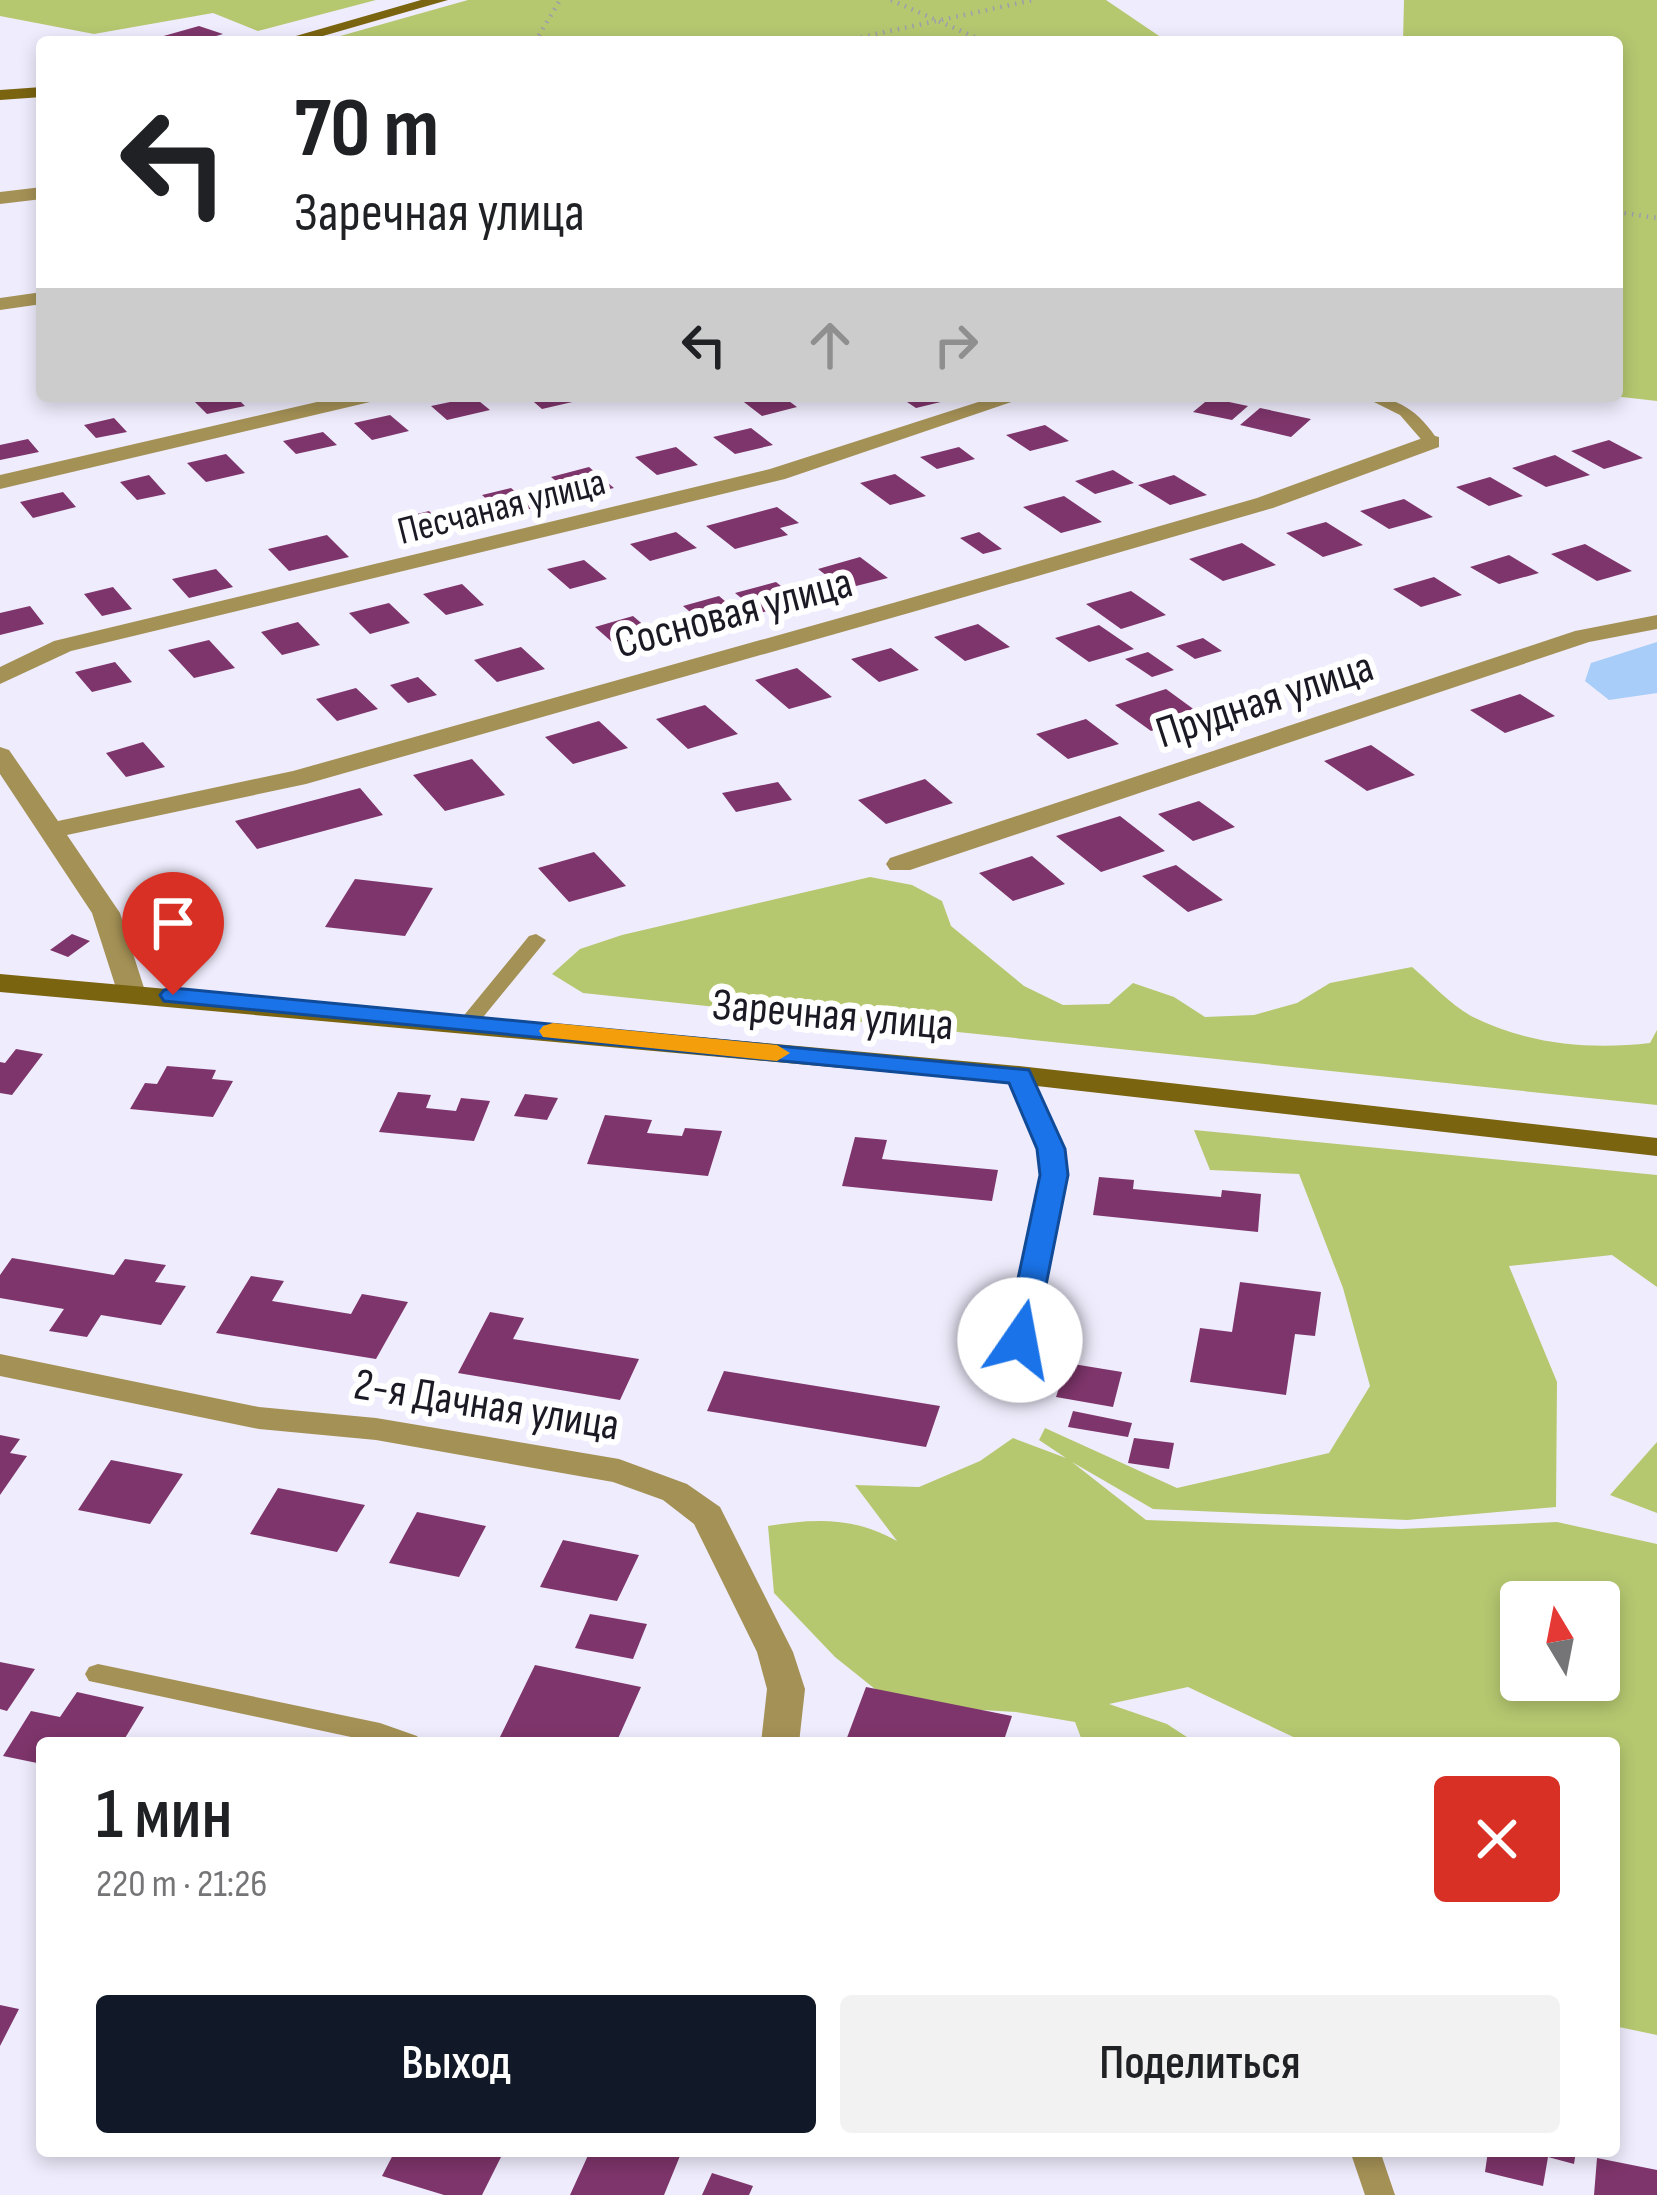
<!DOCTYPE html>
<html lang="ru">
<meta charset="utf-8">
<style>
body{margin:0;font-family:"Sofia Sans Condensed",sans-serif;background:#f2f2f2;color:#202124;height:100vh;display:flex;flex-direction:column;font-size:45px;white-space:nowrap}
*{box-sizing:border-box;margin:0}
p{font-size:39px;color:#757577}
.icon{flex:none;width:66px;height:66px;fill:none;stroke:currentColor;stroke-width:2;stroke-linecap:round;stroke-linejoin:round}
.map{position:relative;flex:1;overflow:hidden}
.side{position:absolute;left:36px;top:1737px;width:1584px;height:420px;display:flex;flex-direction:column;background:#fff;border-radius:12px;box-shadow:0 6px 18px #0003}
.side>*{flex:none}
.guide{position:absolute;left:36px;top:36px;width:1587px;height:366px;border-radius:12px;box-shadow:0 6px 18px #0003;background:#fff;color:#202124;overflow:hidden}
.needle{width:78px;rotate:350deg}
.tools{position:absolute;left:1500px;top:1581px;display:grid;gap:24px}
.tools a{display:grid;place-items:center;width:120px;height:120px;border-radius:12px;background:#fff;box-shadow:0 6px 18px #0003;font-size:60px}
.pin{position:absolute;display:grid;place-items:center;width:102px;height:102px;color:#fff;margin:-123px -51px;border-radius:50% 50% 50% 0;rotate:-45deg;box-shadow:0 0 12px #0007}
.pin .icon{rotate:45deg}
.me{position:absolute;width:132px;margin:-66px;rotate:12deg;stroke-linejoin:round;filter:drop-shadow(0 0 9px #0008)}
.turn{display:flex;align-items:center;gap:42px;height:252px;padding:0 60px;font-size:54px}
.turn .icon{width:156px;height:156px;stroke-width:2.5}
.turn b{display:block;font-size:84px;line-height:102px}
.lanes{display:flex;align-items:center;height:114px;padding:0 60px;background:#0003;justify-content:center;gap:60px;direction:ltr}
.lanes .off{opacity:.35}
.round{display:grid;place-items:center;flex:none;width:126px;height:126px;border-radius:12px;background:#f2f2f2}
.head{display:flex;align-items:center;justify-content:space-between;height:204px;padding:0 60px}
h1{font-size:72px;font-weight:600;line-height:90px}
.button{display:flex;gap:24px;margin-top:auto;padding:24px 60px}
.button a{flex:1;height:138px;border-radius:12px;background:#111827;color:#fff;font-size:48px;font-weight:600;line-height:138px;text-align:center}
.button a+a{background:#f2f2f2;color:#202124}
.map>svg:first-child{display:block}
</style>
<div class="map">
<svg width="1657" height="2195" viewBox="0 0 1657 2195">
<rect width="100%" height="100%" fill="#efecfd"/>
<path fill="#b5c870" fill-rule="evenodd" d="M0,0H376L258,31L213,13L94,34L0,16Z
M468,0H1106L1168,42H319Z
M1404,0H1657V401L1613,396H1617V42H1403Z
M870,877L912,885L942,901L951,926L1024,986L1063,1005L1109,1004L1133,983L1174,997L1205,1017L1254,1015L1297,1003L1330,983L1412,967C1430,982 1450,1004 1471,1016C1526,1044 1589,1050 1650,1043L1657,1030V1105L583,993L552,974L580,949L622,935Z
M1194,1130L1657,1175V1287L1612,1255L1509,1266L1557,1382L1556,1507L1407,1520L1153,1509L1072,1462L1146,1520L1401,1529L1557,1522L1657,1544V2035L1614,2026V1743H1306L1188,1687L1109,1704L1167,1724L1196,1743H1083L1075,1722L1016,1712L895,1705L835,1657L774,1593L768,1526C815,1518 855,1517 897,1541L855,1485L919,1487L980,1461L1013,1438L1066,1458L1039,1440L1045,1428L1177,1488L1329,1453L1370,1386L1343,1288L1299,1174L1210,1170ZM1521,1602H1599V1680H1521Z
M1657,1442V1513L1610,1495Z"/>
<path fill="#a7cdf8" d="M1657,642V693L1609,700L1585,681L1591,663Z"/>
<path fill="#7e356b" d="M199,26L223,34L196,42L160,37Z
M204,396H235L245,406L207,414L192,399Z
M527,396H576L581,400L542,409Z
M752,396H782L797,407L762,416L740,399Z
M898,396H948L953,399L916,408Z
M474,397L490,410L447,420L431,406Z
M1210,398L1248,406L1232,420L1193,412Z
M1260,408L1311,419L1291,437L1240,425Z
M390,415L409,431L372,440L354,423Z
M114,418L127,432L96,438L84,425Z
M1045,425L1069,441L1030,451L1006,435Z
M751,428L773,445L735,454L713,437Z
M323,432L337,445L296,454L283,441Z
M28,439L39,452L0,460V445Z
M1609,440L1643,458L1604,469L1571,451Z
M676,447L698,465L657,475L635,457Z
M959,447L975,459L937,469L920,457Z
M226,454L245,473L206,482L187,463Z
M1555,455L1590,475L1546,487L1512,468Z
M589,467L614,488L576,497L551,477Z
M1113,470L1134,483L1095,494L1075,481Z
M895,474L926,496L890,505L860,483Z
M149,475L166,494L137,500L120,482Z
M1174,475L1207,495L1170,505L1138,485Z
M1490,477L1523,496L1489,506L1456,487Z
M511,488L534,508L504,515L482,495Z
M63,492L76,507L33,518L20,502Z
M1064,496L1102,522L1061,533L1023,507Z
M1404,499L1433,517L1389,529L1360,511Z
M777,507L799,523L780,528L788,535L735,549L706,526Z
M429,511L452,534L416,542L393,520Z
M1326,522L1363,545L1323,557L1286,533Z
M676,532L697,548L650,561L630,544Z
M979,532L1002,549L983,554L960,538Z
M327,535L349,557L289,571L268,549Z
M1242,543L1276,565L1223,581L1189,559Z
M1585,544L1632,571L1597,581L1551,554Z
M1509,555L1539,573L1499,584L1470,567Z
M860,557L888,578L844,589L818,569Z
M584,560L607,579L570,589L547,569Z
M216,569L233,587L189,598L172,579Z
M1434,577L1462,595L1421,607L1393,589Z
M776,582L801,602L760,613L735,593Z
M462,584L484,605L446,615L423,594Z
M113,587L132,609L102,616L84,594Z
M1131,591L1166,615L1121,629L1086,604Z
M719,596L745,618L709,628L683,606Z
M389,603L410,623L370,634L349,613Z
M30,606L44,624L0,635V613Z
M633,616L660,639L621,650L595,627Z
M298,622L320,645L282,655L261,632Z
M978,624L1010,647L965,661L934,637Z
M1099,625L1134,649L1089,662L1055,638Z
M1203,638L1222,651L1195,659L1176,646Z
M209,640L235,668L194,678L168,650Z
M521,647L545,669L497,682L474,660Z
M891,648L919,670L879,682L851,659Z
M1148,652L1174,670L1152,677L1125,659Z
M115,662L132,682L92,692L75,672Z
M797,668L832,697L789,709L755,680Z
M418,677L437,695L408,703L390,685Z
M356,688L378,709L337,721L316,699Z
M1166,689L1203,716L1151,731L1115,705Z
M1520,694L1555,716L1505,733L1470,710Z
M705,705L738,734L688,749L656,719Z
M1086,719L1119,744L1068,759L1036,734Z
M599,721L628,748L573,764L545,737Z
M143,742L165,767L126,777L106,753Z
M1371,745L1415,775L1367,791L1324,761Z
M472,759L505,795L445,811L413,775Z
M925,779L953,803L886,824L858,800Z
M778,782L792,800L736,812L722,793Z
M360,788L383,815L257,849L235,821Z
M1199,801L1235,827L1193,841L1158,814Z
M1120,816L1165,851L1101,872L1056,836Z
M594,852L626,886L569,902L538,868Z
M1032,856L1065,884L1013,901L979,873Z
M1176,865L1223,900L1188,912L1142,876Z
M355,879L433,888L405,936L325,927Z
M72,934L90,941L68,957L50,950Z
M16,1049L43,1054L12,1095L0,1093V1062L5,1063Z
M167,1066L216,1070L212,1079L233,1081L213,1117L130,1109L145,1083L157,1084Z
M398,1092L431,1095L426,1108L456,1111L461,1098L490,1101L474,1141L379,1132Z
M525,1094L558,1098L547,1120L514,1116Z
M605,1115L652,1120L647,1133L682,1136L685,1128L722,1131L708,1176L587,1164Z
M855,1137L887,1140L882,1159L998,1170L992,1201L842,1186Z
M1099,1177L1134,1180L1133,1189L1221,1197L1222,1190L1261,1194L1258,1232L1093,1215Z
M12,1258L114,1275L125,1259L166,1265L155,1282L186,1286L161,1325L101,1315L87,1337L49,1331L64,1309L0,1298V1275Z
M251,1276L284,1281L272,1301L351,1314L362,1294L408,1302L376,1359L216,1333Z
M1240,1282L1321,1292L1315,1336L1295,1334L1286,1395L1190,1382L1200,1328L1232,1332Z
M490,1312L524,1318L513,1339L639,1359L620,1400L458,1373Z
M1067,1363L1122,1372L1113,1407L1056,1397Z
M724,1371L940,1406L926,1447L707,1411Z
M1073,1411L1132,1423L1128,1437L1068,1427Z
M0,1435L20,1439L10,1453L27,1456L0,1495Z
M1134,1438L1174,1443L1169,1469L1128,1463Z
M111,1460L183,1474L150,1524L78,1510Z
M278,1488L365,1505L337,1552L250,1534Z
M417,1512L486,1526L459,1577L389,1563Z
M563,1540L639,1555L617,1601L540,1587Z
M590,1614L647,1624L633,1659L575,1648Z
M0,1662L35,1669L7,1711L0,1709Z
M535,1665L641,1687L616,1743H530L500,1737Z
M866,1687L1012,1716L1003,1743H845Z
M77,1692L144,1707L122,1743H42V1764L3,1756L31,1711L60,1717Z
M0,2005L19,2009L0,2046Z
M395,2151H504L482,2195H444L382,2176Z
M590,2151H682L664,2195H570Z
M1488,2151H1576L1574,2164L1548,2157L1543,2186L1485,2172Z
M1597,2158L1657,2170V2195H1594Z
M712,2173L753,2186L749,2195H702Z"/>
<g fill="none" stroke-linecap="round" stroke-linejoin="round">
<path stroke="#9f9cab" stroke-width="4.5" stroke-dasharray="1.5 6" stroke-linecap="butt" d="M891,0L986,42
M535,42L560,0
M839,42L1033,0
M1617,212L1657,218"/>
<path fill="#a49156" fill-rule="evenodd" d="M1362,396C1398,396 1419,411 1439,442L1426,445L1400,415Z
M536,934L546,940L543,944L475,1027H461L458,1023L461,1019L529,936Z
M1019,1069L1029,1075L1062,1149L1065,1175L1032,1340L1020,1347L1008,1340L1043,1175L1040,1149L1009,1075Z
M98,1664L380,1723L417,1736L421,1743H379L89,1681L85,1674L89,1667Z
M1350,2151H1380L1395,2195H1365Z"/>
<path fill="#a49156" fill-rule="evenodd" d="M42,187V199L0,204V192Z
M42,292V304L0,310V298Z
M343,396H381L370,402L0,489V475Z
M997,396H1029L785,479L71,651L0,684V667L54,641L770,469Z
M1431,435L1439,437V447L1273,508L909,613L306,784L67,835L120,913L145,991L131,1000L117,991L92,913L0,774V747L9,750L58,821L293,771L893,603L1257,498Z
M1657,615V629L1589,642L910,870H890L886,864L890,858L1575,631Z
M0,1354L259,1407L376,1418L619,1459L687,1484L720,1507L793,1652L805,1689L799,1743H761L767,1689L757,1652L694,1524L663,1500L613,1482L376,1440L259,1429L0,1376Z"/>
<path fill="#7a6410" fill-rule="evenodd" d="M421,0H448L302,42H275Z
M42,87V97L0,100V90Z
M0,974L1019,1066L1657,1138V1156L1019,1084L0,992Z"/>
</g>
<path fill="#1a73e8" stroke="#114b97" stroke-width="3" d="M173,988L1029,1070L1065,1149L1068,1175L1035,1340L1020,1350L1005,1340L1040,1175L1037,1149L1009,1083L164,1001L160,995L164,990Z"/>
<path fill="#f59e0b" d="M553,1023L777,1045L790,1053L777,1061L543,1037L539,1031L543,1026Z"/>
<g text-anchor="middle" stroke-width="12" stroke-linejoin="round" paint-order="stroke">
<g font-size="39" fill="#1b1923" stroke="#fff">
<text transform="translate(501 505) rotate(-14)" y="14">Песчаная улица</text>
</g>
<g font-size="45" fill="#1b1923" stroke="#fff">
<text transform="translate(733 611) rotate(-15)" y="16">Сосновая улица</text>
<text transform="translate(1264 698) rotate(-18)" y="16">Прудная улица</text>
<text transform="translate(833 1013) rotate(5)" y="16">Заречная улица</text>
<text transform="translate(487 1403) rotate(9)" y="16">2-я Дачная улица</text>
</g>
</g>
</svg>
<div class="tools">
<a><svg class="needle" viewBox="-14 -14 28 28"><path d="M0-13l5 13h-10z" fill="#e53935"/><path d="M0 13l5-13h-10z" fill="#757577"/></svg></a>
</div>
<div class="pin" style="left:173px;top:995px;background:#d93025"><svg class="icon" aria-label="arrive" viewBox="0 0 24 24"><path d="M6 21V4h12l-3 4 3 4H6"/></svg></div>
<svg class="me" style="left:1020px;top:1340px" viewBox="-20 -20 40 40"><circle r="19" fill="#fff"/><path d="M0-13L10 11 0 6-10 11z" fill="#1a73e8"/></svg>
<div class="guide">
<div class="turn"><svg class="icon" aria-label="left" viewBox="0 0 24 24"><path d="M17 20v-9H6M10 6l-5 5 5 5"/></svg><div><b>70 m</b>Заречная улица</div></div>
<div class="lanes"><svg class="icon" aria-label="left" viewBox="0 0 24 24"><path d="M17 20v-9H6M10 6l-5 5 5 5"/></svg><svg class="icon off" aria-label="ahead" viewBox="0 0 24 24"><path d="M12 20V5M6 11l6-6 6 6"/></svg><svg class="icon off" aria-label="right" viewBox="0 0 24 24"><path d="M7 20v-9h11M14 6l5 5-5 5"/></svg></div>
</div>
<section class="side">
<div class="head"><div><h1>1 мин</h1><p>220 m · 21:26</p></div><a class="round" style="background:#d93025;color:#fff"><svg class="icon" aria-label="close" viewBox="0 0 24 24"><path d="M6 6l12 12M18 6L6 18"/></svg></a></div>
<div class="button"><a>Выход</a><a>Поделиться</a></div>
</section>
</div>
